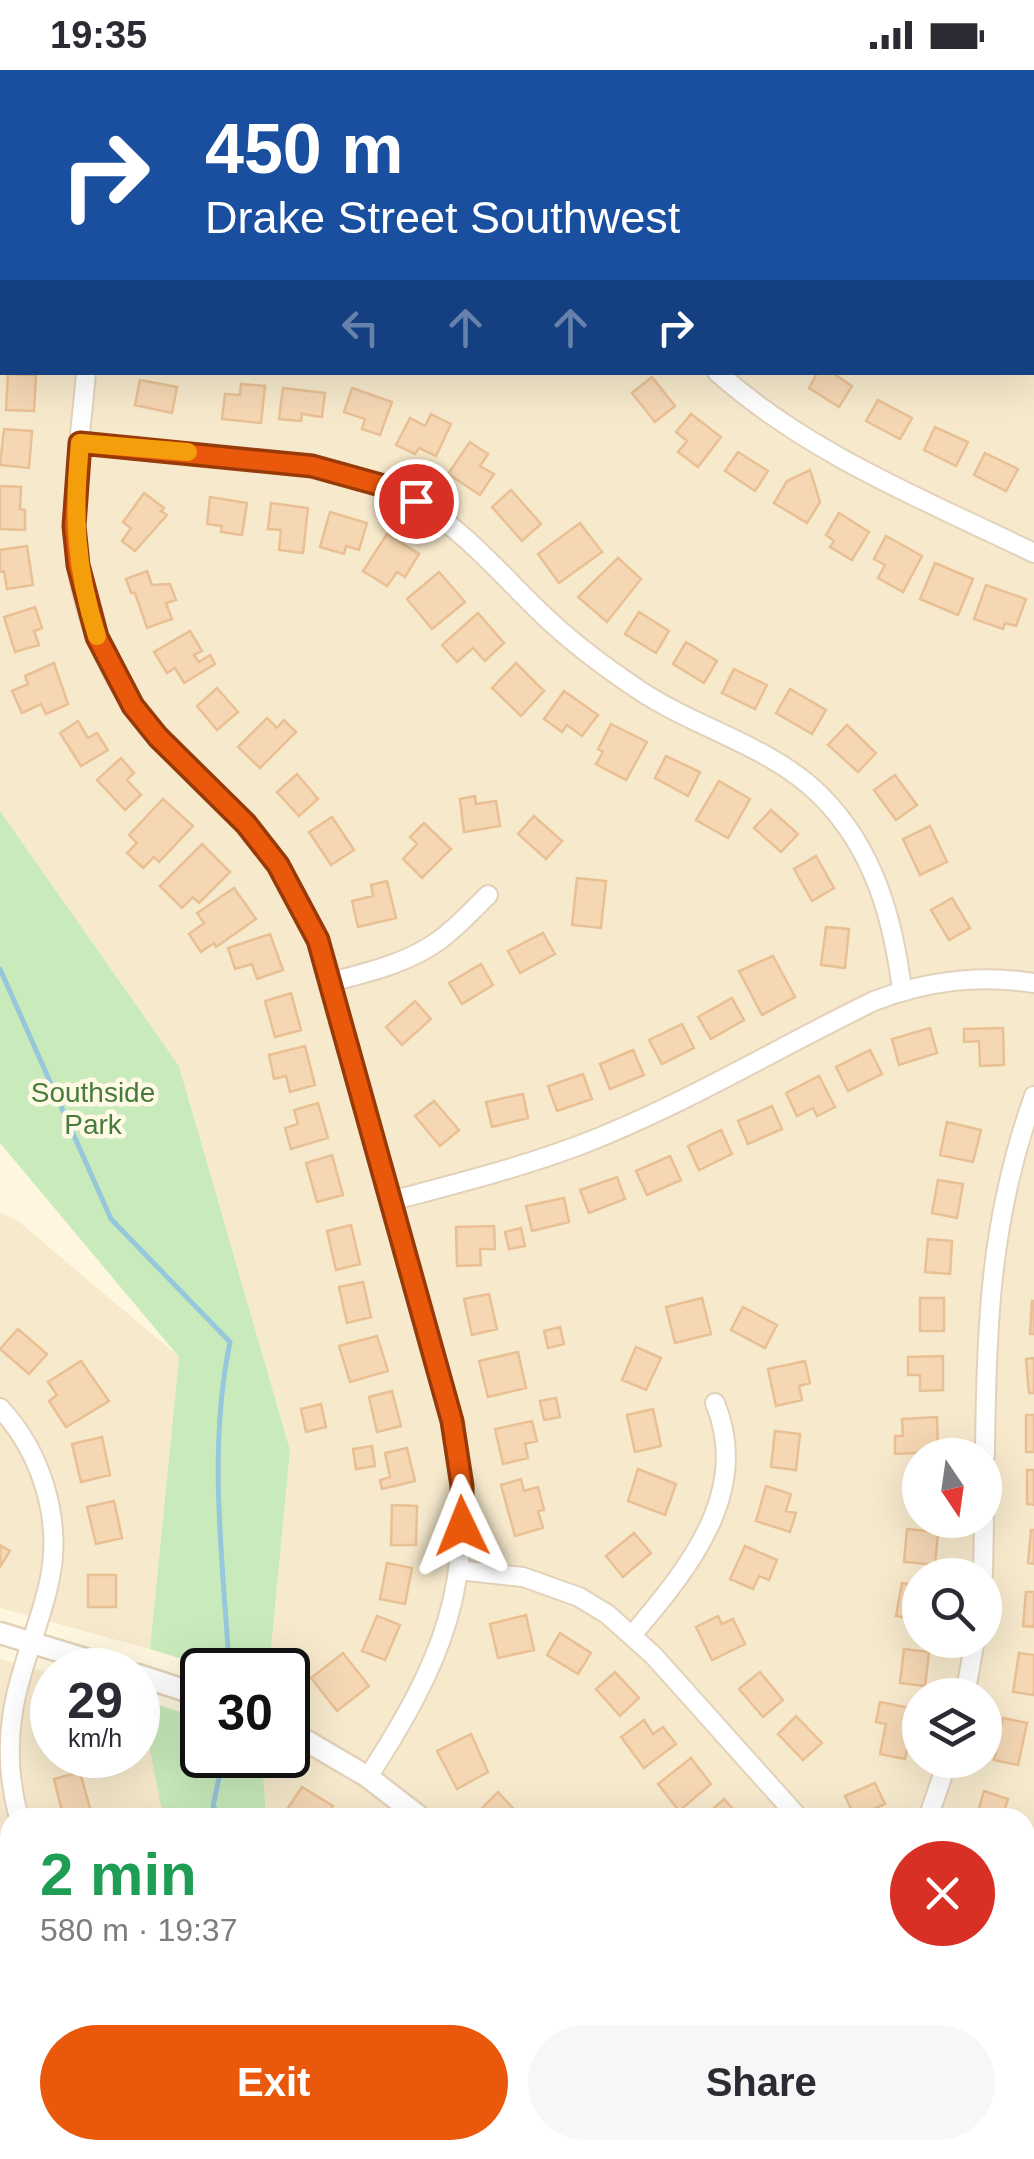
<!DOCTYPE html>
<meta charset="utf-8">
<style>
body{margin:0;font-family:Arial,sans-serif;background:#f7f7f7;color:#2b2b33;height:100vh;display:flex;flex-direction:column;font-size:38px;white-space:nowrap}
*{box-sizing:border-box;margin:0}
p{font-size:32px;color:#7c7c81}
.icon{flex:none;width:55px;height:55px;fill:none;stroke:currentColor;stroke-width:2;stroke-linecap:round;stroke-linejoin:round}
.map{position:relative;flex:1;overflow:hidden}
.sheet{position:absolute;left:0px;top:1738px;width:1035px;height:352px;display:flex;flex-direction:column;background:#fff;border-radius:30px 30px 0 0;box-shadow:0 10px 40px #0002}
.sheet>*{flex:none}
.top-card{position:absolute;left:0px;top:0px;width:1035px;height:305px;box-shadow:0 10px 40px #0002;background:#1a4fa0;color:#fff;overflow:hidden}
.needle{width:65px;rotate:167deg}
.controls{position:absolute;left:902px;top:1368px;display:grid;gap:20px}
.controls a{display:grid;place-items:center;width:100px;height:100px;border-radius:50%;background:#fff;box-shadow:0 10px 40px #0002;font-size:50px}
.speed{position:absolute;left:30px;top:1578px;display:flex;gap:20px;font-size:50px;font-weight:700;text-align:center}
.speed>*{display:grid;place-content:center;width:130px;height:130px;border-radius:50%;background:#fff;box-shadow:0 10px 40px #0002;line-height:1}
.speed small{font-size:25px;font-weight:400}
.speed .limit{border:5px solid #111;border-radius:15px;background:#fff;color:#111}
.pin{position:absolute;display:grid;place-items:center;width:85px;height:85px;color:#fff;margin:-42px;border:5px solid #fff;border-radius:50%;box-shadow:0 2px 10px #0007}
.me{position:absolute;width:110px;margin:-55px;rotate:358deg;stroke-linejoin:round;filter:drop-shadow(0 0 8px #0008)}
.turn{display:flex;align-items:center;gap:35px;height:210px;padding:0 40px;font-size:45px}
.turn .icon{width:130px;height:130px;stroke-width:2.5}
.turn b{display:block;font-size:70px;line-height:85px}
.lanes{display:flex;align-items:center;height:95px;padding:0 40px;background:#0003;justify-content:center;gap:50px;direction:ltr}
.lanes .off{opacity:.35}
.round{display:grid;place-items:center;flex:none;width:105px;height:105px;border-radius:52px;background:#f7f7f7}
.summary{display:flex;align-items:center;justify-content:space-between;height:170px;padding:0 40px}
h1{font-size:60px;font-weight:700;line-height:75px;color:#1e9e55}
.button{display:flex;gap:20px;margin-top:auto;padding:20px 40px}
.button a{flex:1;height:115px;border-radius:60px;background:#ea580c;color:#fff;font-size:40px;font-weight:700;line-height:115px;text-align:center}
.button a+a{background:#f7f7f7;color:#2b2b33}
.status{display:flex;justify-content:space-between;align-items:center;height:70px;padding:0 50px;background:#fff;direction:ltr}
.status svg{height:28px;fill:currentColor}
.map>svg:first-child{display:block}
</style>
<div class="status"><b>19:35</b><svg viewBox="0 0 49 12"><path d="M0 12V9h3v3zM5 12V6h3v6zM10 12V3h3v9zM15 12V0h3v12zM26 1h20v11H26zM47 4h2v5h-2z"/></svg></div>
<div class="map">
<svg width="1034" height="2089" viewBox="0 0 1034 2089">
<rect width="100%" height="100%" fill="#fef6de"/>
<path fill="#f6e9cc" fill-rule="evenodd" d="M0,0H1034V2089H361L359,2080H1025V1748L266,1747L263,1701L275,1685H288V1662L294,1650L288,1646V1600H269L290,1380L179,996L0,741ZM2,2H1032V302H2ZM920,1385H985V1450H920ZM920,1505H985V1570H920ZM920,1625H985V1690H920Z
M0,1142L18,1151L179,1287L150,1579L0,1538Z
M0,1589L52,1604V1685H138L140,1629L163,1747L10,1748V2080H255L258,2089H0Z"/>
<path fill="#c9ebbc" d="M473,0H691L482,2Z
M0,741L179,996L290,1380L269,1600H217L150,1579L179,1287L0,1073Z
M140,1629L202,1649V1685H275L263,1701L266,1747H163Z
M256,2080H359L361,2089H258Z"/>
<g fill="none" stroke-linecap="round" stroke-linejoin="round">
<path stroke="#97c7da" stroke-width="5" d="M0,899L111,1149L230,1272C209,1373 221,1476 228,1578
M221,1748L213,1736L224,1685
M291,2080L292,2089"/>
</g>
<path fill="#f5d7b4" stroke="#e9c093" stroke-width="2.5" d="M818,302H831L852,316L839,337L809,318Z
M8,304L36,305L34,341L6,340Z
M652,307L675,336L655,352L632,323Z
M140,310L177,317L172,343L135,335Z
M241,314L265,316L261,353L222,349L225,324L240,325Z
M283,318L325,323L322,347L302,344L301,351L279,349Z
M352,318L392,332L380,365L362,359L365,349L344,342Z
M878,330L912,348L900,369L866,351Z
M431,344L451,354L436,386L419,378L415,384L396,375L410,348L425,356Z
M691,344L721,367L698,397L678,382L687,371L676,362Z
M935,357L968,372L956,396L924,380Z
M4,359L32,361L29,398L0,395Z
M470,372L488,384L480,396L494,404L480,425L448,404Z
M738,382L768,401L755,421L725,401Z
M985,383L1018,399L1006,421L974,405Z
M810,400L820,432L807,453L774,433L787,411Z
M0,416L21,417L20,439L25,440V460L0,459Z
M511,420L541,454L522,471L492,437Z
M144,423L164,438L161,441L167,445L135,481L122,471L131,458L123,452Z
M210,427L247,433L242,465L221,462L222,456L207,454Z
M271,433L308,438L303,483L279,480L281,460L268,459Z
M330,442L367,453L359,480L346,476L344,484L320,477Z
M839,443L869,462L852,490L830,477L834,471L826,465Z
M580,453L602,482L559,513L538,484Z
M387,464L419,484L405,507L397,502L387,516L363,501Z
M886,466L922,486L903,522L878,508L885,495L874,489Z
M27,476L33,515L7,519L4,501L0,502V480Z
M618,488L641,509L607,552L578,527Z
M935,493L973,509L958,545L920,529Z
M147,501L152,515L170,514L176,530L166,533L172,549L147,558L135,523H131L126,509Z
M439,502L465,532L432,559L407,529Z
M986,515L1026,529L1016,556L1005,553L1003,559L974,549Z
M35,537L42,558L34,561L39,575L15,582L4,547Z
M639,542L669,561L656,583L625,564Z
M478,543L504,573L485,591L473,578L457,592L442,575Z
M190,561L202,581L194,585L199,592L210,585L215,594L184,613L175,598L167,603L154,582Z
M686,572L717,591L704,613L673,594Z
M54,593L68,634L46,644L41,634L22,643L12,621L28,614L25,606Z
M516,593L544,621L521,646L492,618Z
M734,599L767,615L755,639L722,623Z
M217,618L238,642L217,660L197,636Z
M790,619L826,640L812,664L776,643Z
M564,621L598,645L582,666L567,655L562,662L544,649Z
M267,648L277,658L284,650L296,662L260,698L238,677Z
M78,651L88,668L97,663L108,680L81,696L60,663Z
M611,654L647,672L626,710L596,694L603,682L598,679Z
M847,655L876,683L858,702L828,675Z
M666,686L700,702L688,726L655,708Z
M121,688L134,703L127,710L141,725L125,740L97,710Z
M297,704L318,729L299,746L277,722Z
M895,705L917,735L896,750L874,720Z
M719,711L750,729L728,768L696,750Z
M475,726L476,734L496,731L500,756L464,762L460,729Z
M163,729L193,756L159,792L154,787L143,798L127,783L137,773L129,765Z
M771,740L798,764L781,782L754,758Z
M534,746L562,771L546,789L518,764Z
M332,747L354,780L331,795L309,762Z
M424,753L451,779L422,808L403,789L417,774L410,767Z
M930,756L947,792L920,805L903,769Z
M202,774L230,802L199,833L193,827L182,838L160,816Z
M816,786L834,818L812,831L794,799Z
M577,808L606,811L601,858L572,855Z
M387,811L396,848L358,857L352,831L373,826L371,815Z
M234,818L256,849L216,877L214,873L201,882L189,864L204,853L197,843Z
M952,828L970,858L949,870L931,840Z
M826,857L849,859L845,898L821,895Z
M543,863L555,884L520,903L508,881Z
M270,864L283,900L257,909L252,894L235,899L228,878Z
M773,886L795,927L762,945L739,901Z
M481,894L493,915L462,934L449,913Z
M291,923L301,960L275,967L265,931Z
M732,928L744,950L711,969L698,947Z
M415,931L431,949L402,975L386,957Z
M682,954L694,978L662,994L649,970Z
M930,958L937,983L899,995L892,969Z
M1003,958L1004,995L980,996L979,971L964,972V959Z
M305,976L315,1015L290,1022L286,1006L274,1009L269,985Z
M633,980L644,1005L610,1019L600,994Z
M870,980L882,1004L848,1021L836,997Z
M583,1004L592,1029L557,1041L548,1016Z
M819,1006L835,1037L817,1046L813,1038L797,1046L786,1023Z
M523,1024L528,1048L492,1057L486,1032Z
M434,1031L459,1060L440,1076L415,1046Z
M318,1033L328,1068L291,1079L285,1058L298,1054L294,1040Z
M772,1036L782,1059L748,1074L738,1051Z
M947,1052L981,1060L973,1092L940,1085Z
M721,1060L732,1084L699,1100L688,1076Z
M332,1085L343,1125L317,1132L306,1093Z
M670,1086L681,1110L647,1125L636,1101Z
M617,1107L625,1129L589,1143L580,1120Z
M938,1110L963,1114L957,1148L932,1143Z
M564,1128L569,1152L532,1161L526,1136Z
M351,1155L360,1194L336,1200L327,1161Z
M494,1156L495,1179H480L481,1195L457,1196L456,1157Z
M521,1158L525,1176L509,1179L505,1162Z
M928,1169L952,1171L950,1204L925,1202Z
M363,1212L371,1247L347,1253L339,1217Z
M489,1224L497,1259L472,1265L464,1229Z
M702,1228L711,1264L675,1273L666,1237Z
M920,1228H944V1261H920Z
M1032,1231H1034V1264H1030Z
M743,1237L777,1255L765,1278L731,1260Z
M560,1257L564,1274L548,1278L544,1261Z
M18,1259L47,1284L29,1304L0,1279Z
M377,1266L388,1301L350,1312L339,1276Z
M636,1277L661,1288L646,1320L622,1310Z
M518,1282L526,1318L488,1327L479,1291Z
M943,1286V1320L920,1321V1305H908V1287Z
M1034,1288V1323H1029L1026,1289Z
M81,1291L109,1331L66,1357L49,1331L57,1325L48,1312Z
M805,1291L810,1313L799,1316L802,1330L776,1336L768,1299Z
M392,1321L401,1356L377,1362L369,1327Z
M556,1328L560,1347L544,1350L540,1331Z
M321,1334L326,1357L306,1362L301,1339Z
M653,1339L661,1376L635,1382L627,1345Z
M1026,1345H1034V1382H1026Z
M937,1347L938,1382L895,1384V1366H903L902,1349Z
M532,1351L537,1371L525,1374L528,1388L503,1394L495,1359Z
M775,1361L800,1364L796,1400L771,1397Z
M102,1367L110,1405L81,1412L72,1374Z
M372,1376L375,1396L356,1399L353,1379Z
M407,1378L415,1411L382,1419L380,1410L390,1407L385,1383Z
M638,1399L676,1414L665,1445L628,1431Z
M1027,1400H1034V1435L1027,1434Z
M914,1403L920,1404V1438H912Z
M521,1409L524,1421L538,1417L544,1440L538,1441L543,1458L515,1466L501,1415Z
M766,1416L791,1424L786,1441L796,1443L790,1462L756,1451Z
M114,1431L122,1468L96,1474L87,1437Z
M392,1435L417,1436L416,1475H391Z
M907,1459L938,1462L935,1495L904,1492Z
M1031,1460H1034V1494L1028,1493Z
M634,1463L651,1483L623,1507L606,1486Z
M0,1475L10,1481L0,1497Z
M745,1476L777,1490L769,1510L759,1506L753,1519L730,1509Z
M387,1493L412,1498L405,1534L380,1529Z
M88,1505H116V1537H88Z
M902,1513L920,1516V1550L896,1546Z
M1026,1522H1034V1557L1023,1556Z
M526,1545L534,1580L498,1588L490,1554Z
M377,1546L400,1555L385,1590L362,1581Z
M718,1546L722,1554L733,1549L745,1574L712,1590L696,1557Z
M560,1563L591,1583L578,1604L547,1585Z
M904,1579L929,1582L925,1616L900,1613Z
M343,1583L369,1616L337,1641L311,1608Z
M1019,1583L1034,1585V1625L1013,1622Z
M615,1602L639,1628L620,1646L596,1619Z
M760,1602L783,1630L763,1647L739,1619Z
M880,1632L915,1639L905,1689L880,1684L886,1654L876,1652Z
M796,1646L822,1673L803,1690L778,1664Z
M1003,1648L1027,1653L1018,1695L994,1690Z
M644,1650L653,1664L663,1657L676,1674L644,1698L621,1667Z
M471,1664L488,1702L457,1719L437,1681Z
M691,1688L711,1714L679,1741L658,1714Z
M80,1702L90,1738L63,1745L54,1709Z
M875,1713L885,1734L855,1747L845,1726Z
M302,1717L333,1736L326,1748H296L286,1741Z
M984,1721L1008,1729L1002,1748H976Z
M498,1722L522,1748H487L480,1740Z
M724,1729L741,1748L705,1746Z
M7,1847L10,1890L0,1893V1849Z
M10,1917V1960L0,1963V1920Z
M1025,1924L1034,1926V1950L1025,1949Z
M543,2080H575L569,2089H537Z
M676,2080H684L699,2089H671Z
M902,2080H935L932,2089H900Z
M954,2080H997L996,2089H952Z"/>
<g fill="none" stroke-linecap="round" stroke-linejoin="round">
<defs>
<path id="service" d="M0,75H2"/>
<path id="minor" d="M1032,176H1034
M86,302C82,353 74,404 74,454C74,530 108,613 159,669C189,701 223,727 251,760C280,794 299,830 317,870L457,1375C474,1517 444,1589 368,1707
M717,302C809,384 925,430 1034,483
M80,373L312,395C349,404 386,413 419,433C465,462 499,502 537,539C568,570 603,596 639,620C697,659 772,676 822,727C874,780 893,848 902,920
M331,912C369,902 409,893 441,869C458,856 473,840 488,825
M391,1131C455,1114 519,1098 580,1075C682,1036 777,978 874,931C927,911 978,904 1034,913
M0,1338C41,1382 62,1448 50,1508C41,1553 20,1596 13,1641C7,1678 9,1712 19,1748
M985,1385C986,1256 990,1149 1034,1026
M458,1500L523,1507L579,1527L607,1544L653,1585L799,1748
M983,1505L984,1450
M633,1564C688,1499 752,1422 715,1333
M965,1625L975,1570
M928,1748L948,1690
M1025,1879L1034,1880
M113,2080L116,2089
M52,2089L84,2080
M753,2089L758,2080"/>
<path id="tertiary" d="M0,1563L121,1600
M138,1605L202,1626
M288,1660L368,1707L421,1748
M775,2080L792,2089"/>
</defs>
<use href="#service" stroke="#e2d2ba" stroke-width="14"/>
<use href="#minor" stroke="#e2d2ba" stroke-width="22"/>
<use href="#tertiary" stroke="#e2d2ba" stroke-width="25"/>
<use href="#service" stroke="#fff" stroke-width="9"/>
<use href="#minor" stroke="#fff" stroke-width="18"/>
<use href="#tertiary" stroke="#fff" stroke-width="20"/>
</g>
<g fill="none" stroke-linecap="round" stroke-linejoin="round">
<defs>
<path id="route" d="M416,431L384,416L312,396L80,373L74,456L78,495L97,567L133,636L158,667L246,754L278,795L318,870L452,1351L462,1416V1456"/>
</defs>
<use href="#route" stroke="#983908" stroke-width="25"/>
<use href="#route" stroke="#ea580c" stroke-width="18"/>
<path stroke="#f59e0b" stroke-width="18" d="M97,566C75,497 73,444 80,373L188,382"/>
</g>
<g text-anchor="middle" stroke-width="9" stroke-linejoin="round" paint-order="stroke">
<g font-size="28" fill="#467c3c" stroke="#fff9e6">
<text x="93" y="1032">Southside<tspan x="93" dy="32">Park</tspan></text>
</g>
</g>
</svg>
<div class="controls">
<a><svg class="needle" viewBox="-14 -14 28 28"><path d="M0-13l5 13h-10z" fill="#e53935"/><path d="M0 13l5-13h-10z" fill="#7c7c81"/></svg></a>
<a><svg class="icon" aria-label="search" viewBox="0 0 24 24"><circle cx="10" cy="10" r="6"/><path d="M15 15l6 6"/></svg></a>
<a><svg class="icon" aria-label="layers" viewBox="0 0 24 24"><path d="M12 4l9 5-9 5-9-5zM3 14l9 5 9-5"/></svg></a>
</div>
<div class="speed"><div>29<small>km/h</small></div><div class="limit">30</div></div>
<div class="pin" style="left:416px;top:431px;background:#d93025"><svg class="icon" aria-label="arrive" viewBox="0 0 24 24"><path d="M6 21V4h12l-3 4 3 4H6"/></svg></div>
<svg class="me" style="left:462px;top:1456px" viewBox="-20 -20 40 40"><path d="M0-17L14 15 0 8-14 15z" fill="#ea580c" stroke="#fff" stroke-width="4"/></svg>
<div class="top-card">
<div class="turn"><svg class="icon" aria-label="right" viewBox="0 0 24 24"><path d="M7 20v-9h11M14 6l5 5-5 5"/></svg><div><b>450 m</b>Drake Street Southwest</div></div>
<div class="lanes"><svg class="icon off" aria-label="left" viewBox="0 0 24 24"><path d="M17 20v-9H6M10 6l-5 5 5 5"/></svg><svg class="icon off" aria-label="ahead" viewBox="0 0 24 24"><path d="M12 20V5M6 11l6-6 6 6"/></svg><svg class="icon off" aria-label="ahead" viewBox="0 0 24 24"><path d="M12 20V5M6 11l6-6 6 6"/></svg><svg class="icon" aria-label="right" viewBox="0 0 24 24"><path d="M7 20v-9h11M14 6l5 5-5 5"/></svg></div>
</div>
<section class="sheet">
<div class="summary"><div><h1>2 min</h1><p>580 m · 19:37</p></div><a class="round" style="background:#d93025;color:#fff"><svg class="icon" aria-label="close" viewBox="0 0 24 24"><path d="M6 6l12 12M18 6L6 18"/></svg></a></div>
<div class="button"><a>Exit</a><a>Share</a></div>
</section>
</div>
